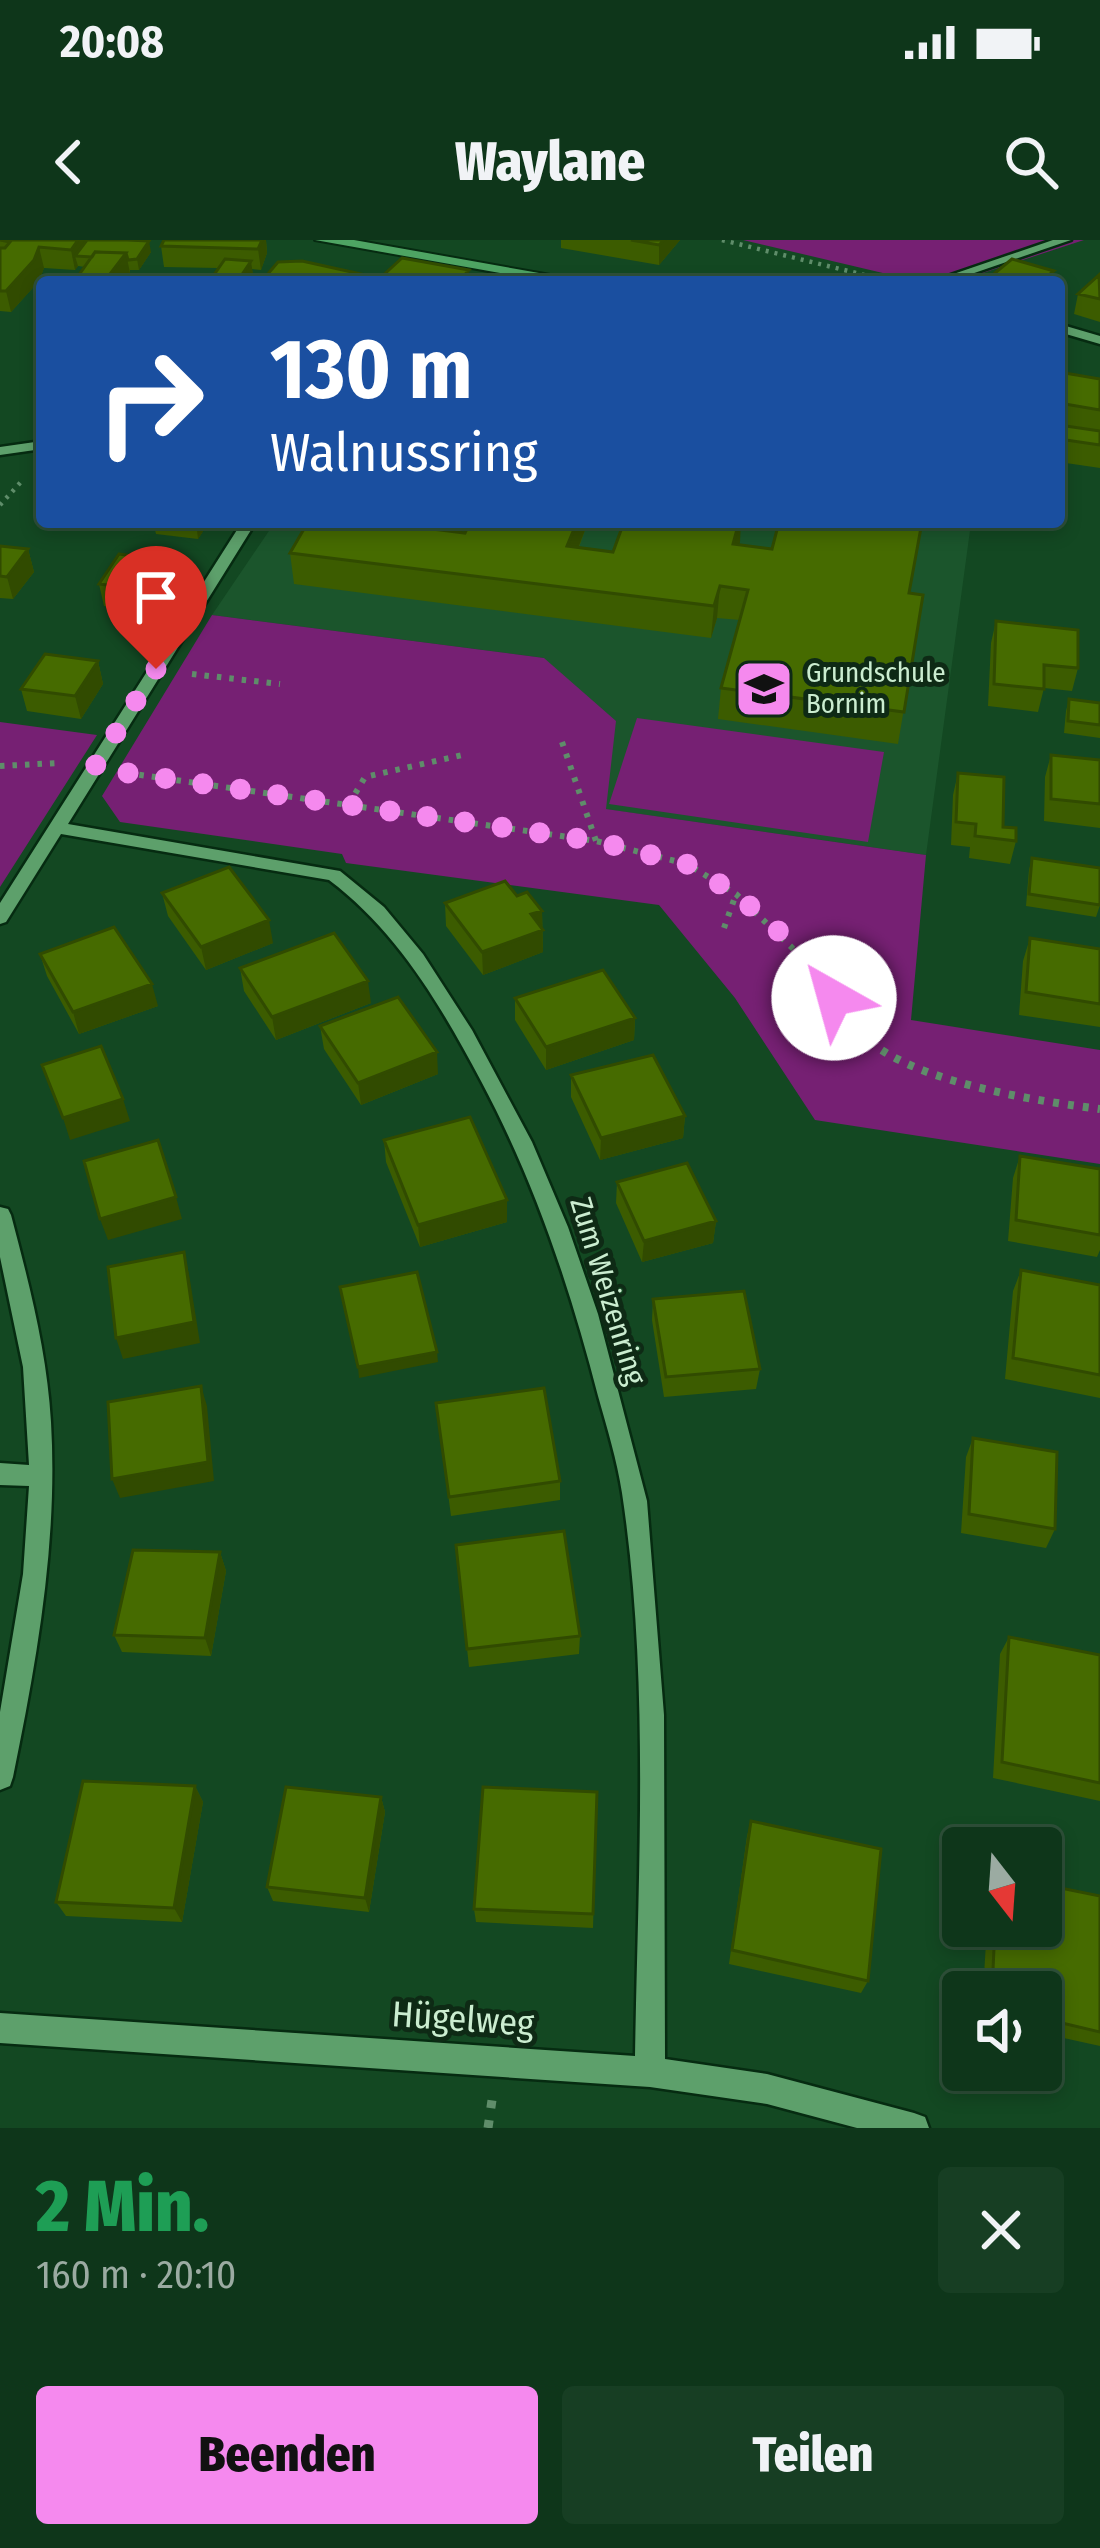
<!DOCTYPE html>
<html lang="de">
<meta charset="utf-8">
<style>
body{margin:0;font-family:"Fira Sans Condensed",sans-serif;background:#173e23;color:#f1f3f6;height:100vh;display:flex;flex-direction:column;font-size:45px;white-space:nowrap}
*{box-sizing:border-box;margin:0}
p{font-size:39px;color:#9baba2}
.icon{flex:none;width:66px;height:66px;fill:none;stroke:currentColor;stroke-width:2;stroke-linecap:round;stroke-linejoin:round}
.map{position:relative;height:1888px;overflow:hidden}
.drawer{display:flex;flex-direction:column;background:#0e361a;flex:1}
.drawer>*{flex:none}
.banner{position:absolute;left:36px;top:36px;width:1029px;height:252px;border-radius:12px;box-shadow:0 6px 18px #0003,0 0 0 3px #2e5039;background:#1a4fa0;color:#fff;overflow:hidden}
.needle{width:78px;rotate:163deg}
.tools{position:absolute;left:942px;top:1587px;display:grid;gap:24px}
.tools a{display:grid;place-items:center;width:120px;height:120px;border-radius:12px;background:#0e361a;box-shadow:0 6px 18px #0003,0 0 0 3px #2e5039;font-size:60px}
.pin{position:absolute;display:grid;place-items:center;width:102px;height:102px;color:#fff;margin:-123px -51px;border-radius:50% 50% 50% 0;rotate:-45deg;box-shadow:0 0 12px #0007}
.pin .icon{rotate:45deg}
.me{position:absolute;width:132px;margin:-66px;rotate:322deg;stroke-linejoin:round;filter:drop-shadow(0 0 9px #0008)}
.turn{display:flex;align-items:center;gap:42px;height:252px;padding:0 36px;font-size:54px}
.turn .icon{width:156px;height:156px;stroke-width:2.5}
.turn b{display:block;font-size:84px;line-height:102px}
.round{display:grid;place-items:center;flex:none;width:126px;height:126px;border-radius:12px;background:#173e23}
.summary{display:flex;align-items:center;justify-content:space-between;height:204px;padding:0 36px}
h1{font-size:72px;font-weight:800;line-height:90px;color:#1e9e55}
.button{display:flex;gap:24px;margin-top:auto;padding:24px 36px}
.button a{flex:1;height:138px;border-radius:12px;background:#f589ee;color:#111;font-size:48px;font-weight:800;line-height:138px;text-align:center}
.button a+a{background:#173e23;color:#f1f3f6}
.status{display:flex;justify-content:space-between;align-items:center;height:84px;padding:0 60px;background:#0e361a;direction:ltr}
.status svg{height:33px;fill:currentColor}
header{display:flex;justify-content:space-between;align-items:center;height:156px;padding:0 36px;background:#0e361a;font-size:54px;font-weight:800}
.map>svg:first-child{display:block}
</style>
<div class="status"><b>20:08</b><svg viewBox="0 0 49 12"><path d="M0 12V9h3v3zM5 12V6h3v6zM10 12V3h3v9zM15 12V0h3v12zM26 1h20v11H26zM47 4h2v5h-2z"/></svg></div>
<header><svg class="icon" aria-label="back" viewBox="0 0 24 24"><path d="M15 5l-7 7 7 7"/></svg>Waylane<svg class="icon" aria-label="search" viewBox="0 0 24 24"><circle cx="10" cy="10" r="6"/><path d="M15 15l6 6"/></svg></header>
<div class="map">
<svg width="1100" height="1888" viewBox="0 0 1100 1888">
<rect width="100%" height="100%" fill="#134822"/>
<path fill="#1b552c" d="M275,282L971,283L926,615L605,569L544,418L212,375Z"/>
<path fill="#762073" d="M743,0H1084L955,42H921Z
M212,375L544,418L616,481L606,569L926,615L911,780L1100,810V924L815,880L735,758L659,665L346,623L342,614L120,582L102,556Z
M637,478L884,512L868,602L609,564Z
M0,482L97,495L0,647Z"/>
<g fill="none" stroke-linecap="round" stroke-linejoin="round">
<defs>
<path id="minor" d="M1053,0H1071L948,42H930Z
M1059,84L1100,96V104L1059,92Z
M42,201V209L0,215V207Z
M242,282H256L68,584L340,631L384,667L423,714L472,790L532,902L568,987L598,1074L647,1261L664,1475L665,1819L767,1834L914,1873L925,1877L929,1888H857L767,1864L650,1847L0,1803V1773L635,1816C638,1630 650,1438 622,1253C617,1220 607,1188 598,1156C570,1047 534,940 481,841C441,766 398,692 329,640L61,594L6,682L0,684V663Z
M0,967L8,969L11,975C29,1043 47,1112 51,1182C58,1301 37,1420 13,1537L10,1546L0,1550V1472L23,1334L29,1246L0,1245V1223L29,1225L23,1127L0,1017Z"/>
<path id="major" d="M315,0H354L590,42H550Z"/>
</defs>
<use href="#minor" stroke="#062b11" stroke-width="5"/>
<use href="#major" stroke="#062b11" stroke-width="4"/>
<path stroke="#5f8d6a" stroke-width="4.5" stroke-dasharray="3 6" stroke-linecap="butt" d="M722,0L893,42
M0,265L21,242"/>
<path stroke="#5f8d6a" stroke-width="6" stroke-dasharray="4.5 8" stroke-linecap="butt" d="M192,434L280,444
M562,502L596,601
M0,526L59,523
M127,533L596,601L687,624L736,654L807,722
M349,564L365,537L467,514
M724,688L736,654
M845,722L850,707"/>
<path stroke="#5f8d6a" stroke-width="8" stroke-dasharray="6 9" stroke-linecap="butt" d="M805,719C825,744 844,779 868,800C918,843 1037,861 1100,869
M834,757L846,719"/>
<path stroke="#5f8d6a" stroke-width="9" stroke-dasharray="8 12" stroke-linecap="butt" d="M488,1888L492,1860"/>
<use href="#minor" fill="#5da06b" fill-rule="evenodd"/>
<use href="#major" fill="#4ea463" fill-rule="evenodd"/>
</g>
<path fill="#3c5c00" d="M0,0L151,12L139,30H130V33L124,42H74L85,27L78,26L75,30L44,28L39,41L11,72L0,71Z
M266,0L267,13L261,30L252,29L254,42L218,28L164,27L161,6Z
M561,0H680L659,25L561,8Z
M1100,35V82L1074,74L1078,54Z
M1059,132L1100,139V228L1059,222Z
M153,282H209L198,299L156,294Z
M470,282H588L579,307L613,312L739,305L909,353L923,355L898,504L718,479L721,448L740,380L717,378L711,398L294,344L290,313L434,289L465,293Z
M0,306L28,309L34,332L13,359L0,358Z
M175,343L155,372L104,366L99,344Z
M996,381L1078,428L1072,451L1044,448L1038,472L988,466L991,403Z
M98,421L103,444L81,479L27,471L21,449Z
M1069,459L1100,463V498L1064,493L1066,471Z
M1051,515L1100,520V588L1044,581L1045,537Z
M958,533L1016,601L1010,624L969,618L970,607L951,605L953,555Z
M1032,618L1100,665L1096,677L1026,666L1029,630Z
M162,653L273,703L206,730L168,676Z
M517,656L542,671L543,712L483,735L446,686L445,663Z
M1030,698L1100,709V787L1019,775L1023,721Z
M40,714L158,766L79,794L47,736Z
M240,728L371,763L276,800L244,751Z
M515,758L635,778L634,800L546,830L515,780Z
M320,786L438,834L361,865L324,809Z
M571,835L685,876L683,898L600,920L571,857Z
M384,900L507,960V982L420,1007L386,922Z
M1020,916L1100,929V1010L1097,1017L1008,1001L1013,938Z
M617,942L716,981L713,1003L642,1022L616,963Z
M1021,1030L1100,1045V1158L1005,1139L1013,1051Z
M653,1059L760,1129L756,1149L664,1157L652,1080Z
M436,1163L560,1241V1260L451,1276Z
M973,1198L1055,1289L1046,1308L961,1293L966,1217Z
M456,1305L580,1396L579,1414L469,1427Z
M220,1312L226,1331L211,1416L122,1412L114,1395Z
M1009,1397L1100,1415V1561L993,1538L1000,1414Z
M195,1546L203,1562L182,1682L66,1676L56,1662Z
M597,1552L593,1688L476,1682L474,1669Z
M381,1557L385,1572L369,1672L273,1661L267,1647Z
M751,1581L868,1741L861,1753L729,1724L747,1596Z
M1100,1656V1806L1041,1793V1752H983L987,1686H1041Z"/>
<path fill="#314b00" d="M78,0H89L75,16L78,26L75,30L71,10Z
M262,0H266L267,13L261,30L258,9Z
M664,0H680L659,25V5Z
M149,1L151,12L139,30L137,19Z
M39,7L44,28L39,41L11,72L6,51Z
M126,13L130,33L124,42H104Z
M251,21L254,42H237Z
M469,30L470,42H458Z
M1054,31L1051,42H1040Z
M196,282H209L198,299Z
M420,282H438L419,318L417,287Z
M577,282H588L567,337V306Z
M739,282H741L740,302L730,335L733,304Z
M28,309L34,332L13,359L7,337Z
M170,321L175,343L155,372L151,350Z
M720,346L717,378L711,398L714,366Z
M98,421L103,444L81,479L75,456Z
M542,671L543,712L483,735L482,712L531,674Z
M269,680L273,703L206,730L201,707Z
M368,741L371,763L276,800L272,777Z
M152,744L158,766L79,794L73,772Z
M635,778L634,800L546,830V807Z
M437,812L438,834L361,865L358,843Z
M123,859L130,881L70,900L63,878Z
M685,876L683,898L600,920L601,898Z
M176,957L182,979L108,1000L100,979Z
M507,960V982L420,1007L418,985Z
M716,981L713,1003L642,1022L644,1001Z
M184,1012L189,1034L200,1103L123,1119L116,1098Z
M437,1112L438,1122L359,1138L358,1127Z
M201,1146L207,1166L214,1241L120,1258L112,1239Z
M220,1312L226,1331L211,1416L205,1398Z
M195,1546L203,1562L182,1682L174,1668Z
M381,1557L385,1572L369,1672L365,1658Z"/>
<path fill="#466b00" stroke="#314b00" stroke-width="3" d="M0,0H78L71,10L39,7L34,20L6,51H0V8H5L10,2Z
M87,0H127L149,1L137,19L128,20L126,13L95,12L92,17L75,16Z
M164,0H262L258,9L161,6Z
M631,0H664L659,5Z
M95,12L126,13L104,42H74Z
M402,18L469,30L458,42H388L378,40Z
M225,19L251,21L237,42H209Z
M1012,19L1054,31L1040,42H1008L990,37Z
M302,21L370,36L366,42H261L278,22Z
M513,35L547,42H507Z
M1099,35L1100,59L1078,54Z
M1059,132L1100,139V170L1059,163Z
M1059,185L1100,191V205L1059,199Z
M308,282H420L417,287L465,293L470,282H577L567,306L613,312L624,282H739L733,304L772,309L779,282H922L909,353L923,355L904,472L721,448L748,350L720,346L714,366L290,313Z
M0,306L28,309L7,337L0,336Z
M119,314L170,321L151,350L99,344Z
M996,381L1078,390V428L1044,425V449L994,444Z
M45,414L98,421L75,456L21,449Z
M1069,459L1100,463V485L1068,481Z
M1051,515L1100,520V564L1051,559Z
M958,533L1004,537L1003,587L1016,588V601L975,596L976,584L956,582Z
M1032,618L1100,628V665L1029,654Z
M229,627L269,680L201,707L162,653Z
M505,641L517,656L527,652L542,671L531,674L543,690L482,712L445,663Z
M114,687L152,744L73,772L40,714Z
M334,693L368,741L272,777L240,728Z
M1030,698L1100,709V764L1026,752Z
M603,730L635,778L546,807L515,758Z
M398,757L437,812L358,843L320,786Z
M101,806L123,859L63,878L42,825Z
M653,815L685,876L601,898L571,835Z
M470,877L507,960L418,985L384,900Z
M158,900L176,957L100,979L84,921Z
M1020,916L1100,929V995L1016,980Z
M687,923L716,981L644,1001L617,942Z
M184,1012L194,1082L116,1098L108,1027Z
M1021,1030L1100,1045V1135L1013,1118Z
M417,1032L437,1112L358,1127L340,1047Z
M744,1051L760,1129L666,1137L653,1059Z
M201,1146L208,1222L112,1239L108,1162Z
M544,1148L560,1241L449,1257L436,1163Z
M973,1198L1057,1212L1055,1289L969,1274Z
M564,1291L580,1396L467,1409L456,1305Z
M133,1310L220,1312L205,1398L114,1395Z
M1009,1397L1100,1415V1543L1002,1522Z
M83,1541L195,1546L174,1668L56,1662Z
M286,1547L381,1557L365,1658L267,1647Z
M483,1547L597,1552L593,1674L474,1669Z
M751,1581L881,1609L868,1741L732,1710Z
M1041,1644L1100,1656V1792L1041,1778V1752H992L995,1686H1041Z"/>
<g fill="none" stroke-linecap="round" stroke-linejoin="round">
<path stroke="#f589ee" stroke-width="21" stroke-dasharray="0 37.8" d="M156,429L94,528L596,601L687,624L736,654L792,703L834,758"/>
</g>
<defs>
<symbol id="school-square" viewBox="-11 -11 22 22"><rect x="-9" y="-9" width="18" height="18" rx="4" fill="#f589ee" stroke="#0e2a15"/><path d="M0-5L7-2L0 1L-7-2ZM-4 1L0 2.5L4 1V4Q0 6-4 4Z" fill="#111"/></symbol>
</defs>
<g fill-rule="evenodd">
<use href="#school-square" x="731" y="416" width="66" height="66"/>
</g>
<g text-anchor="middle" stroke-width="10" stroke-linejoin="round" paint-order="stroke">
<g font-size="27" fill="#cbedd0" stroke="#0e2a15" text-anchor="start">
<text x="806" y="442">Grundschule<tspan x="806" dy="31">Bornim</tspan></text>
</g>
<g font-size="30" fill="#cbedd0" stroke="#0e2a15">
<text transform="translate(608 1051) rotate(73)" y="10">Zum Weizenring</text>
</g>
<g font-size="36" fill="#cbedd0" stroke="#0e2a15">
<text transform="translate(463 1778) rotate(4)" y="13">Hügelweg</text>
</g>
</g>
</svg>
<div class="tools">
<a><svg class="needle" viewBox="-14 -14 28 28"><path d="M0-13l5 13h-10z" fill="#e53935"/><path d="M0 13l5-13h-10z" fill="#9baba2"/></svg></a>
<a><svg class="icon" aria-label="sound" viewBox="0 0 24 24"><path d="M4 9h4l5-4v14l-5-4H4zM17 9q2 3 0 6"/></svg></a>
</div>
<div class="pin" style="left:156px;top:429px;background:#d93025"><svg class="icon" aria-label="arrive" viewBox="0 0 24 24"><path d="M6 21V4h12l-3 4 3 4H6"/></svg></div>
<svg class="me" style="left:834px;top:758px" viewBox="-20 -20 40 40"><circle r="19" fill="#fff"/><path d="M0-13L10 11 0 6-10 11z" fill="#f589ee"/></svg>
<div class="banner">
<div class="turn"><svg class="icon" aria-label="right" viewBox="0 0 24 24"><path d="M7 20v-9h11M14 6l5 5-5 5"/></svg><div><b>130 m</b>Walnussring</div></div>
</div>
</div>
<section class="drawer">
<div class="summary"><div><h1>2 Min.</h1><p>160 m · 20:10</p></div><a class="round"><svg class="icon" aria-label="close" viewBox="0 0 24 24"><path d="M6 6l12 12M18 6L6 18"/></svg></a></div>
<div class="button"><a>Beenden</a><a>Teilen</a></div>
</section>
